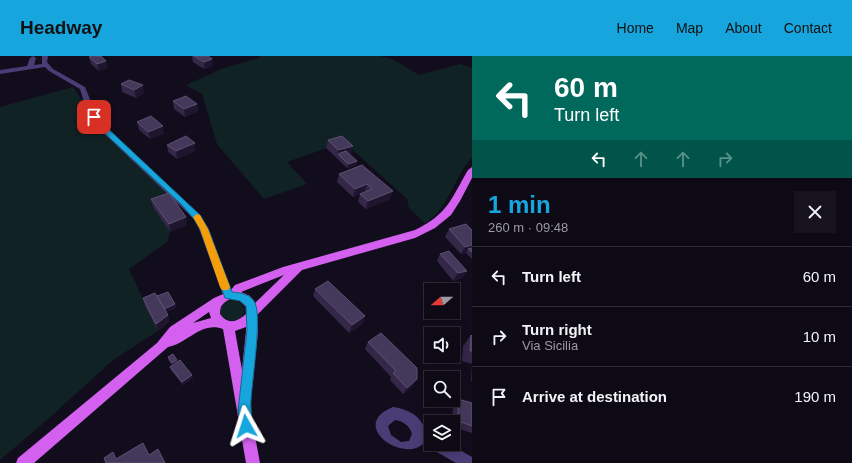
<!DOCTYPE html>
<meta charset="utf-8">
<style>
body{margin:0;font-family:Helvetica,sans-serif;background:#17131e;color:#f1f3f6;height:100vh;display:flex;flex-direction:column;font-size:15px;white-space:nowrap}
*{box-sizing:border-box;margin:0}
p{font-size:13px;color:#9b9aa0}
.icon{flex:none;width:22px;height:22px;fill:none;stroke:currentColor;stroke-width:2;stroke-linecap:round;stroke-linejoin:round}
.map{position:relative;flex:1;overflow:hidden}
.panel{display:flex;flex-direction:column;background:#0e0a15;width:380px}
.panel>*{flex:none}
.hud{background:#00695c;color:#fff;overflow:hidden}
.needle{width:26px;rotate:250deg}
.fabs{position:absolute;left:424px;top:227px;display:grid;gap:8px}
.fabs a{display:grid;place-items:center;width:36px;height:36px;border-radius:0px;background:#0e0a15;box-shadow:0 2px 10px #0003,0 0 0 1px #2e2b34;font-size:20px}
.pin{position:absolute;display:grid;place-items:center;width:34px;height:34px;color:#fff;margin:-17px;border-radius:8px;box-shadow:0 2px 6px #0006}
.me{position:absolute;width:44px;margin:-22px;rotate:354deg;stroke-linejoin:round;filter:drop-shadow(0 0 3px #0008)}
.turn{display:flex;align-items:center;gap:14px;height:84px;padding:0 16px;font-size:18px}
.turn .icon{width:52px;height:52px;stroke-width:2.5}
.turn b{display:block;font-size:28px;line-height:34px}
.lanes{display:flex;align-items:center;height:38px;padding:0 16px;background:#0003;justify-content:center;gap:20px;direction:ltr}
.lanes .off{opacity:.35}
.round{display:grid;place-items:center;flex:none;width:42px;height:42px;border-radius:0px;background:#17131e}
.summary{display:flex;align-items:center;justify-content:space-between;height:68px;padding:0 16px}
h1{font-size:24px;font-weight:800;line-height:30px;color:#17a5dd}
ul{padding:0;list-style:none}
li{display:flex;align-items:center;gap:12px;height:60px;padding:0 16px;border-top:1px solid #2e2b34}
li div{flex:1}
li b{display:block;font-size:15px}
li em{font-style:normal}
header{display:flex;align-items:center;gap:24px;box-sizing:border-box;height:56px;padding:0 20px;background:#17a5dd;color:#111}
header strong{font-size:19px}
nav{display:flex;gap:22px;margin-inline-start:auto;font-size:14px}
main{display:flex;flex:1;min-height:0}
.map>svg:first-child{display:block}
</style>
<header>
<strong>Headway</strong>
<nav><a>Home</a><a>Map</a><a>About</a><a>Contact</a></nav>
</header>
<main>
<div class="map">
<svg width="472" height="407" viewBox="0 0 472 407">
<rect width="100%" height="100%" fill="#120d1c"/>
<path fill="#112225" d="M259,0H380L392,3L419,19L460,8L472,12V101C454,121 449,153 425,167L409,152L407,143L344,86L287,106L307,128L264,143L217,88L202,38L186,29L224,12L260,2Z
M73,31L80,41L89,64L171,140L170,176L167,186L129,213L158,275L113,304L47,364L0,404V51Z
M233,244L241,247L245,254L243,260C234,268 227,265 219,259C220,249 223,245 233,244Z"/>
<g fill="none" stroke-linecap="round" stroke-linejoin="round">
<path fill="#493d76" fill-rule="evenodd" d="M42,0H48L47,6L53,13L85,31L94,53L103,68L200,159L209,173L233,239L232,242L228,243L224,242L223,239L199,173L194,163L97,71L86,53L80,33L49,15L45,11L0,18V14L27,10L30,2L33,0L36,2L34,9L42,8Z
M393,351C402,352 413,356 419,363C424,369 424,374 431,378V388H449L472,401V407H456L423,388C402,407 348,369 393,351ZM395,364C403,365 410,370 412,378L409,385L401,386L391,379L388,370Z"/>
<path fill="#d360ef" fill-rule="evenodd" d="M472,111V122L460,145L451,159L435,172L415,182L302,214L257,259L258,275L251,343L249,348L260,407H246L223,273C201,265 187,288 168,291L34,407H16L18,402L157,287L170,271L214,242L230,235L235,229L283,211L415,174C448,158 451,143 468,114ZM284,219L255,247L250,240L241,236ZM230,243L239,244L246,251V258C237,266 228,269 220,258C220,249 223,247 230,243ZM209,256L211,262L193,267ZM246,271V275L242,314L235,275Z"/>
</g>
<path fill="#342748" d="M192,0H208L213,10L204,13L193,6Z
M89,1L108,12L99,15L91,8Z
M121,28L144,37L136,42L122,36Z
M173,45L197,48L198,55L185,61L174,53Z
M137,66L164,78L150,83L139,74Z
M328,84L351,97L349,98L357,105L356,109L347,112L326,92Z
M167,89L195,95L177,103L168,96Z
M362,109L390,143L366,153L358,146L360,138L353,141L337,126L339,118Z
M151,143L187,169L170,176L153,151Z
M449,173L472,174V203L466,197L461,198L445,181Z
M440,198L467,215L462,222L453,225L437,205Z
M315,233L363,268L349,277L313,240Z
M143,242L175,248L176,252L166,256L168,259L169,266L158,275L145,250Z
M471,279L472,280V325H471L472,308L462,305L463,290Z
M368,286L413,330L403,338L390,324L391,321L365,293Z
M168,301L178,305L193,322L183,329L171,314L170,311L172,309L169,305Z
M458,343L472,347V377L453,371V366H452L453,349Z"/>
<path fill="#1f152f" d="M212,3L213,10L204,13V6Z
M106,5L108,12L99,15L97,8Z
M143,29L144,37L136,42L134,34Z
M197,48L198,55L185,61L184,53Z
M163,70L164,78L150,83L148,76Z
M195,87V95L177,103L176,95Z
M353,90L351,97L340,101L338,98L337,102L338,94Z
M357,105L356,109L347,112L348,108Z
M367,128L365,136L353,141L355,133Z
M393,135L390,143L366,153L368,145Z
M186,161L187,169L170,176L169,168Z
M472,189V195L468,193L466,197L461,198L465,191Z
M467,215L462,222L453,225L458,217Z
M175,248L176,252L164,257L163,254Z
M168,259L169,266L158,275L156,268Z
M365,260L363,268L349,277L352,269Z
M177,304L178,307L173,311L172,307Z
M192,319L193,322L183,329L182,326Z
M417,323L413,330L403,338L407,332Z"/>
<path fill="#45395b" stroke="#5d5074" d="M91,0H101L106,5L97,8L89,1Z
M194,0H208L212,3L204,6Z
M129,24L143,29L134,34L121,28Z
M186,40L197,48L184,53L173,45Z
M151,60L163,70L148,76L137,66Z
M186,80L195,87L176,95L167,89Z
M342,80L353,90L338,94L328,84Z
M346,95L357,105L348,108L338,98Z
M362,109L393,135L368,145L360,138L372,133L367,128L355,133L339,118Z
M169,137L186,161L169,168L151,143Z
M466,168L472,174V189L465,191L449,173Z
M472,192V196L468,193Z
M449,195L467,215L458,217L440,198Z
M328,225L365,260L352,269L315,233Z
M168,236L175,248L164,253L157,240Z
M155,237L168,259L156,268L143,242Z
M381,277L417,312V323L407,332L393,317L396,315L368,286Z
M471,279L472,280V295H470Z
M173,298L177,304L172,307L168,301Z
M180,304L192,319L182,326L170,311Z
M458,343L472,347V370L458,365Z
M143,387L149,399L158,393L165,407H105H106L104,402L113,396L116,403Z"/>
<path fill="#17a5dd" stroke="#0f6b90" d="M92,60H96L103,68L200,159L208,173L232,236C241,237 251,238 255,247C262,261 252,325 251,344C250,354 254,367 251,374L246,376L242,374L238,355L247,275L246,250L240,245L225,242L200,173L194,163L181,148L98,71L91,61Z"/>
<path fill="#f59e0b" d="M197,158L200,159L208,173L230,231L228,234H222L220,231L200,173L193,161Z"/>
</svg>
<div class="fabs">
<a><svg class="needle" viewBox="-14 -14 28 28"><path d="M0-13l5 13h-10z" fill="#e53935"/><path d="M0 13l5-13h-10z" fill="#9b9aa0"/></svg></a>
<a><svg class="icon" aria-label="sound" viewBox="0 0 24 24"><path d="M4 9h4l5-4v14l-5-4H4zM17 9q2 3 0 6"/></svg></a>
<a><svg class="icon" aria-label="search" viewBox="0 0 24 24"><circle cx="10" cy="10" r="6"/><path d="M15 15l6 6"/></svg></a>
<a><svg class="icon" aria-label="layers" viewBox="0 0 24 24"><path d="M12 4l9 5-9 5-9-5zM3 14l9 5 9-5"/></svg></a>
</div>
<div class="pin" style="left:94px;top:61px;background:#d93025"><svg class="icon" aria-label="arrive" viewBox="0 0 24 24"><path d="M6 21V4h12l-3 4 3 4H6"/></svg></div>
<svg class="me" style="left:246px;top:370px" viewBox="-20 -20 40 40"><path d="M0-17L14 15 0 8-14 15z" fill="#17a5dd" stroke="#fff" stroke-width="4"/></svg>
</div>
<section class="panel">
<div class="hud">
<div class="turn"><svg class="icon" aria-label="left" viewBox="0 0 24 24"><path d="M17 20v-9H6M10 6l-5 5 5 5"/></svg><div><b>60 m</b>Turn left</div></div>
<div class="lanes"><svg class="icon" aria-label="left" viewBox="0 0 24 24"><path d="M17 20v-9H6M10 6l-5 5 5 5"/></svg><svg class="icon off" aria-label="ahead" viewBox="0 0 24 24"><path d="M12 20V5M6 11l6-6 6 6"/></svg><svg class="icon off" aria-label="ahead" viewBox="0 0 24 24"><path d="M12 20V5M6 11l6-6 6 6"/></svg><svg class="icon off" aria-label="right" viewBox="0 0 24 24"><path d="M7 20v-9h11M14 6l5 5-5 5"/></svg></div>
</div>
<div class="summary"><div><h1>1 min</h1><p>260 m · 09:48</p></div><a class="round"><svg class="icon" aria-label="close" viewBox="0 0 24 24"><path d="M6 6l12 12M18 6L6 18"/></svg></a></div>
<ul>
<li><svg class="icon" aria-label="left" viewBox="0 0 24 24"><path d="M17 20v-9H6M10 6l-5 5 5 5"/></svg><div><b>Turn left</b></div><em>60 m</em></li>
<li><svg class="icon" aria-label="right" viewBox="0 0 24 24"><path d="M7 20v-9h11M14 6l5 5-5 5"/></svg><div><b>Turn right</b><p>Via Sicilia</p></div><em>10 m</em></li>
<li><svg class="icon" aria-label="arrive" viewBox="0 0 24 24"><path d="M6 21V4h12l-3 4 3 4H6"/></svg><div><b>Arrive at destination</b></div><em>190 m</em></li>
</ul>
</section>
</main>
